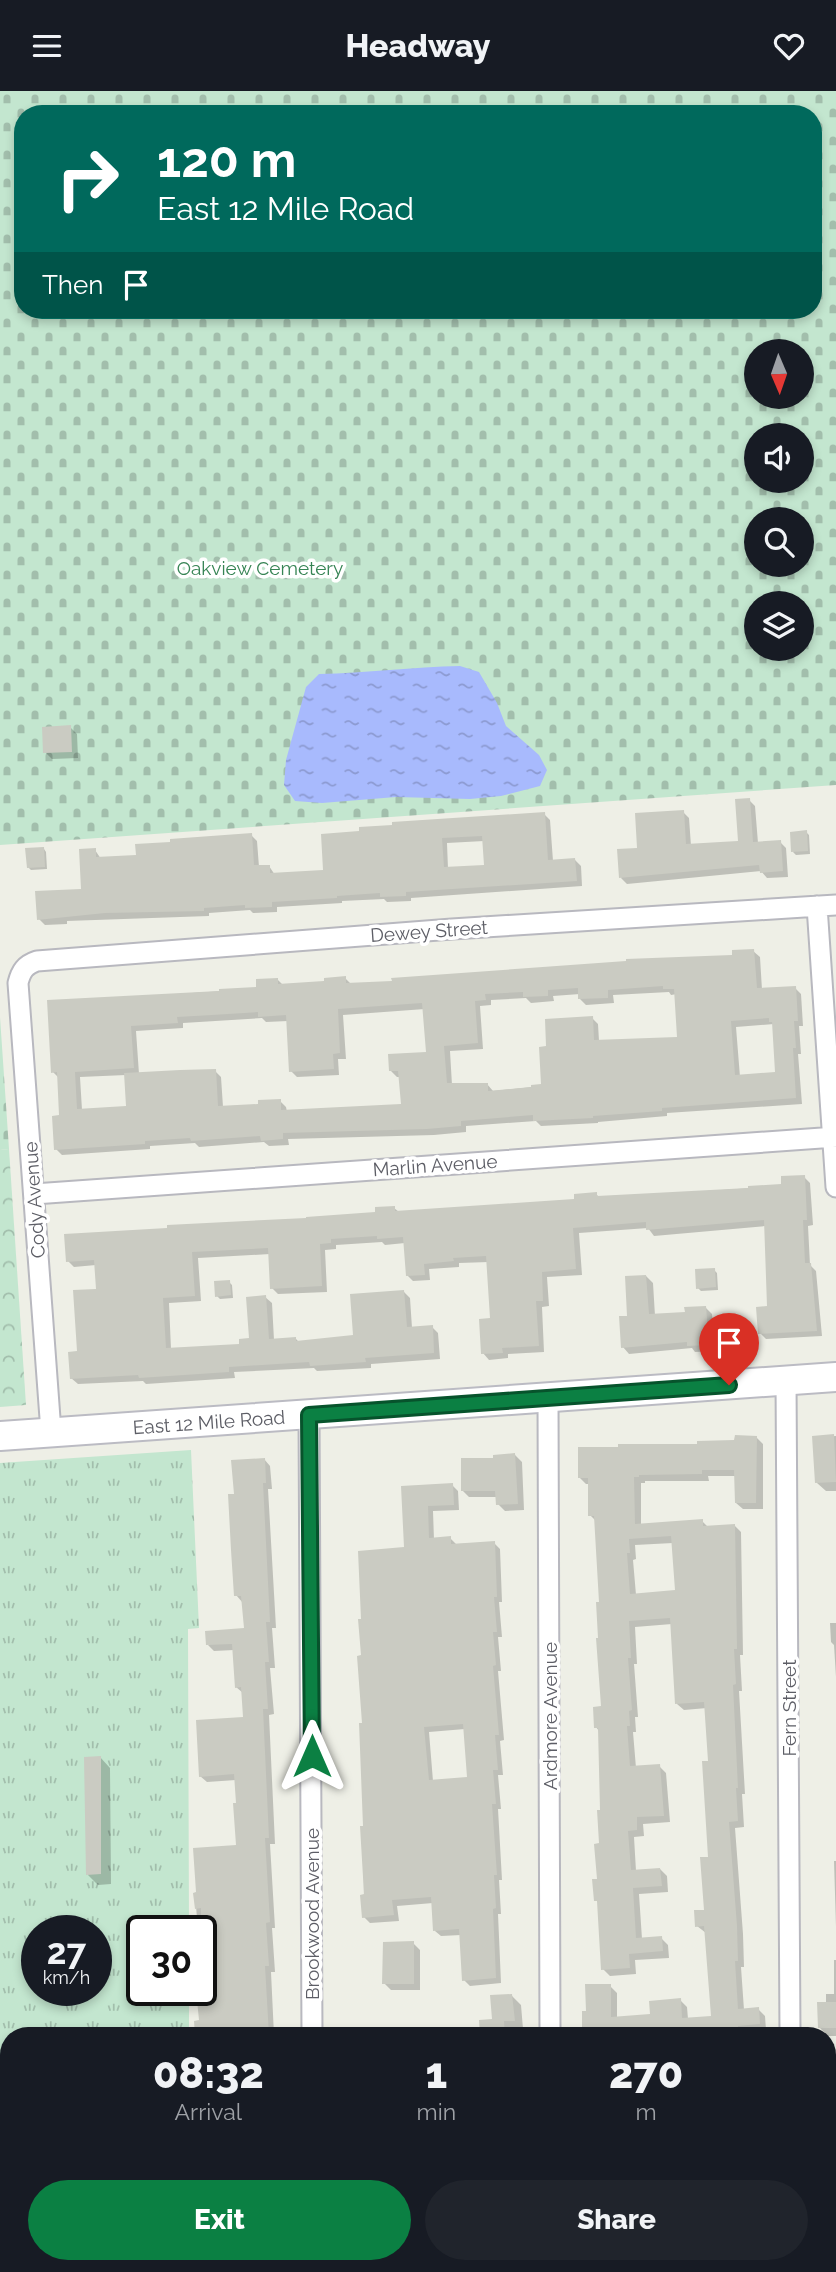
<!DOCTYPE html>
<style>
body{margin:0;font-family:Raleway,sans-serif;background:#20242c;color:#f1f3f6;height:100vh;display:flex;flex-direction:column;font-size:26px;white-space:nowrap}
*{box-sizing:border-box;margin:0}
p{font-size:23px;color:#9ea1a6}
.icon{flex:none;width:38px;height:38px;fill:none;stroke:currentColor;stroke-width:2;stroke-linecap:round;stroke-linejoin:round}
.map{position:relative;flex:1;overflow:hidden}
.details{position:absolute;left:0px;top:1936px;width:836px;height:247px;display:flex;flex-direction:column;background:#171b24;border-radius:28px 28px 0 0;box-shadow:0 4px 10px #0003}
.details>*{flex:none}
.guide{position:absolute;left:14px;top:14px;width:808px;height:214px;border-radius:28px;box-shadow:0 4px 10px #0003;background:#00695c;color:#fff;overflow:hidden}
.needle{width:46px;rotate:178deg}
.buttons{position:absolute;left:744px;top:248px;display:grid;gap:14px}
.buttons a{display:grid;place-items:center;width:70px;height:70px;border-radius:50%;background:#171b24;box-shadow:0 4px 10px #0003;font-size:35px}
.speed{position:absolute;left:21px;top:1824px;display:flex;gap:14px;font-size:35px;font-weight:700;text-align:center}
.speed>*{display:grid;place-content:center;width:91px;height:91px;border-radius:50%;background:#171b24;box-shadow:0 4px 10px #0003;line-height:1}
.speed small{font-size:18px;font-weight:400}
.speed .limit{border:4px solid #111;border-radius:10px;background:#fff;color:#111}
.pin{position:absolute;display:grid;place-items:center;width:60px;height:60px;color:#fff;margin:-72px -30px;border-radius:50% 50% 50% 0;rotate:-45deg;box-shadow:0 0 7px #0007}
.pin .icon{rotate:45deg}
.me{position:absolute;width:77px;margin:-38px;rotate:0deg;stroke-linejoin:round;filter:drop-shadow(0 0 5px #0008)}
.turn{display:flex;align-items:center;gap:24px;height:147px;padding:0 28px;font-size:32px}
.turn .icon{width:91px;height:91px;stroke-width:2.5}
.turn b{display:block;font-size:49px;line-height:60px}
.then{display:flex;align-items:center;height:66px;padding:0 28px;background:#0003;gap:14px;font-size:26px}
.eta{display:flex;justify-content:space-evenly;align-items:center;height:119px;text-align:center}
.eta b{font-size:42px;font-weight:800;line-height:49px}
.button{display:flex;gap:14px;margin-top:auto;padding:14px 28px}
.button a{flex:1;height:80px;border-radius:42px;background:#0b8043;color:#fff;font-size:28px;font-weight:800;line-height:80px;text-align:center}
.button a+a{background:#20242c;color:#f1f3f6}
header{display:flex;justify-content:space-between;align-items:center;height:91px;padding:0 28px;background:#171b24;font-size:32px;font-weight:800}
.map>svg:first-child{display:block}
</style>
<header><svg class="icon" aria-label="menu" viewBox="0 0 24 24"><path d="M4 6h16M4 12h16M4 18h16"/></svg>Headway<svg class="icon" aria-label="heart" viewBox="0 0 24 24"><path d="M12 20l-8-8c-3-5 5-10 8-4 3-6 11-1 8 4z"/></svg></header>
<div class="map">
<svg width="836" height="2181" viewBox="0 0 836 2181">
<defs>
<pattern id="grass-tufts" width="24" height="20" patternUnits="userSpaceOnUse" patternTransform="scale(1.75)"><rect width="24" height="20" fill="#c3e6cf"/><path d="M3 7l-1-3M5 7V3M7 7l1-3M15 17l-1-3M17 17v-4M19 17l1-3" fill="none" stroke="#a2beac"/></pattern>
<pattern id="forest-crowns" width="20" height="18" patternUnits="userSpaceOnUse" patternTransform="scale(1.75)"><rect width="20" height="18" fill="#c3e6cf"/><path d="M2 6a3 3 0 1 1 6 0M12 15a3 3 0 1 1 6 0" fill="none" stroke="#a2beac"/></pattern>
<pattern id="cemetery-stones" width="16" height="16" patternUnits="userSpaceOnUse" patternTransform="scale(1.75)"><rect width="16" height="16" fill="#c3e6cf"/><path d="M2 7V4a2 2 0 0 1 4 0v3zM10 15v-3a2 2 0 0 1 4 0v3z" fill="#a2beac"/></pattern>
<pattern id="water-ripples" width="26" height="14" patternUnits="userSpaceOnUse" patternTransform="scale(1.75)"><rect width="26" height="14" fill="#a8bafd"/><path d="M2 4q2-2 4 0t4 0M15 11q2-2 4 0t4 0" fill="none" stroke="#8c9ad1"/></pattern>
</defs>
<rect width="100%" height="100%" fill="#eeefe6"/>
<path fill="url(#grass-tufts)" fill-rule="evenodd" d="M191,1359L199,1537L188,1538L189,1839H142V1899H189V1944H9V2174H828V1999L836,1998V2181H0V1372ZM37,1839H96V1899H37Z"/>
<path fill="url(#forest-crowns)" d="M9,1058L26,1314L0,1316V1059Z"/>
<path fill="url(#cemetery-stones)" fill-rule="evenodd" d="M0,0H836V694L0,754ZM23,23H814V219H23ZM756,261H802V306H756ZM756,345H802V390H756ZM756,429H802V474H756ZM756,513H802V558H756Z
M0,926L9,1058L0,1059Z"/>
<path fill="url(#water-ripples)" d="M460,575L479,581L497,612L506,635L539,664L547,679L540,695L501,705L470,708L396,706L322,712L295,710L284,694L286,669L306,596L319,583C366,582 413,576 460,575Z"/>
<path fill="#0003" fill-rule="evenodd" d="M70,636L77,643L78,667L52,668L45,661Z
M749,709L755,715L758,752L780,751L786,757L788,786L767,787L761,780L627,793L621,787L639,759L683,721L689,727L691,755L740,752Z
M544,723L550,729L553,770L575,769L581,775L582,795L411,807V810L387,811L384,808L342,810V812L277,816V821L253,822L250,819L209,822V825L67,830V833L45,834L39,828L83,799L95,759L101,768L138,766L251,744L257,750L259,776L269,775L275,784L325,781L323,745ZM484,750L486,776L448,778L447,752Z
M806,741L809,744L810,763L796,764L793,761Z
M44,758L46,761L47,778L31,779L28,776Z
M753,860L760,866L762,899L795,897L801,903L803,935H799L801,963H798L802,1013L667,1022V1025L598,1031V1032L541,1035L536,1030L466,1035V1041L434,1044L288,1048L289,1054L269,1055L264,1051L199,1056L195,1052L150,1055V1058L62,1064L56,1058L61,1026L59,987L53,981L49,911L258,898L277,888L283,894L326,892L345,887L352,894L734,865ZM669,901L671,904L677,903L679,947L599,950L598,933L592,927L548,957L543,995L493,1000L487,993L452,994L450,960L483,958L480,915L491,914V909L526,907L531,912L554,910L553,905L580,903V908L586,914L614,912L613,904ZM425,918L427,963L391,980L397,986H400L402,1014L287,1021L286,1016L280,1010L260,1014L223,1016L221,986L215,980L139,983L136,940L183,937V932L262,927L266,931L288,930L291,980L297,986L339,984L338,968H346L343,924ZM774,933L776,983L740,986L736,936ZM126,984L128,1016L82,1019L80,986Z
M804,1086L810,1092L813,1134L808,1135L810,1174L816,1180L822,1245L766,1248L760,1242L769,1217L766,1135L654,1145L648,1137L579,1142L582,1184L547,1186L549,1215L542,1216L544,1261L508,1263V1267L489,1269L483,1262L492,1229L489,1171L459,1172V1176L429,1178L430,1189L413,1190L407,1184L405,1152L385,1154L382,1151L336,1154V1158L325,1159L327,1201L278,1203L272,1197L270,1163L198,1167L201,1210L169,1212L171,1258L241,1255L251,1249L265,1206L272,1212L274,1249L296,1248L299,1251L354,1246L404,1201L410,1207L412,1237L432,1236L438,1242L440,1268L371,1273V1277L317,1280L314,1277L234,1281L235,1287L146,1293L143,1290L78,1293L71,1287L98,1200L96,1174L74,1176L68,1170L377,1123L394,1117L399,1121L576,1110L596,1103L600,1107L783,1095Z
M714,1179L717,1182L718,1199L701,1200L698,1197Z
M646,1185L653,1192L655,1225L686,1223L705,1216L712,1223L715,1260L695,1261L692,1257L629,1263L623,1256Z
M229,1191L232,1194L233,1207L220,1208L217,1205Z
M836,1345V1400H826L817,1392L814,1346Z
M756,1346L763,1353V1418H743L736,1412V1385H708L709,1390H645V1392H641V1434L702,1430L708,1436L734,1434L741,1441L743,1564H740L742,1600H739L745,1703H742L744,1736L735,1737L743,1843L744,1876H741L744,1919L758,1918L765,1925L766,1939L744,1941L745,1944H579L578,1936H584L587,1922L610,1895L617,1902V1927L652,1924L680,1909L687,1916L688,1928L713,1926L706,1842L697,1835L706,1820L710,1767V1671L707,1617L684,1619L677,1613L672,1533L635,1536L637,1573H634L638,1626H635L636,1641H633L636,1677L659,1675L666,1682L670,1731L643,1733L644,1745L634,1746L636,1780L660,1778L667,1785L668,1801L639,1803L642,1848L661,1847L668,1854L669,1867L635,1869L636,1883L610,1885L603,1878L599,1812L596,1809L602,1720L599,1640L596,1636L603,1617L601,1513L596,1430L590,1424V1393H586L579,1386L699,1355L736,1351ZM673,1452L677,1501L636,1504L633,1469L636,1468L635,1454Z
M515,1364L522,1371L524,1419L505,1420L498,1413L497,1406H469L462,1399L495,1369Z
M264,1368L270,1375L272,1398H268L276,1537H272L275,1577H270L274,1623L269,1624L275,1753H270L275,1837H272L275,1881H271L274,1944H197L196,1931H200L198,1899H201V1839H198L195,1803L238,1756L236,1689L207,1691L200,1685L245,1628L243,1602L236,1596L234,1559L214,1560L208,1554L245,1539L243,1512L236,1504V1404Z
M452,1394L458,1400L459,1419L433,1420L434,1449L450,1447L456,1453L494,1452L500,1458L502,1511H499L502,1546H498L501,1580H498L504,1649L500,1650L503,1684H498L501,1718H498L502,1789H499L501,1823H498L501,1892L470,1895L464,1889L461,1844L441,1845L435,1840L433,1812L397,1815L399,1830L370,1832L364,1826L363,1529L406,1458L403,1396ZM465,1638L469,1687L433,1690L429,1641Z
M830,1532H836V1586L834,1554L831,1551Z
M100,1666L110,1677L111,1793L98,1794L88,1784Z
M834,1770H836V1836Z
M413,1852L420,1859V1899H391L384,1892Z
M834,1869H836V1945H828L819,1936L826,1913V1903H834Z
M512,1905L521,1914L523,1938L513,1939V1944H458V1938L481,1937L494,1930Z
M390,1938L396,1944H376L375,1939Z"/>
<path fill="#cacbc2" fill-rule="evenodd" d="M71,634L72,661L43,662L42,636Z
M750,707L753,751L781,749L783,780L760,782L759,774L619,787L617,758L637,757L635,722L684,719L686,753L738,750L735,708Z
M545,721L548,769L575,767L577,790L406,801V805L380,806V802L337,805V807L272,811V816L245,817V814L204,817V820L105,822L37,829L35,800L81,798L79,758L96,757V766L136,764L135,753L170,751V748L252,742L254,774H270V782L323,779L321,743L359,740V736L392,734V731ZM482,745L484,774L444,776L442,747Z
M807,739L808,760L791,761L790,741Z
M44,756L45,776L27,777L25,757Z
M754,858L757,897L796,895L798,930H794L796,957H793L796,1007L662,1017V1020L593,1025V1027L533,1030V1024L461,1030V1035L427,1038L283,1042V1048L261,1050L260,1045L191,1050L190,1047L145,1050V1053L54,1059L52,1025L59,1024L57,981L51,982L47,909L219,900V898L256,896V888L278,887V893L324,890V887L346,885V892L392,890L391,887L626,870V868L732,864V859ZM663,895V898H674L677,946L594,949L593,925L545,928L546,955L539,956L541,993L531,994V996L488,1000V992H447L444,955L478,952L475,910L486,909L485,903L523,901V906L548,905V899L578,897V908L608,907V899ZM422,912L426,961L388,963L389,980H398L401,1013L281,1019V1008L258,1009V1013L218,1015L216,978L180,979L124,982L126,1015L77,1018L75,981L134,977L131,935L178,932L177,926L212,924L258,921V926L286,924L289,981L334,978L333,963L340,962L338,918ZM769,927V931H772L775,981L735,984L731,930Z
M805,1084L807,1129H803L805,1172H811L817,1240L758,1243L756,1216L767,1215L764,1129L646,1139V1131L573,1137L576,1178L542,1181L543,1210H536L539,1255L502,1257L503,1262L481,1263L479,1228L490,1227L486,1165L453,1167L454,1170L424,1173L425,1184L406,1185L403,1146L377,1148V1145L331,1148V1152L320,1153L322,1195L270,1198L268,1157L192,1161L195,1205L163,1207L166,1257L239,1253V1248L249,1247L246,1206L266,1204L269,1248L296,1246V1250L353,1244L350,1203L404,1199L407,1236L433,1234L434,1262L365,1267L366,1271L310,1275L309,1271L229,1276V1281L139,1287L138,1284L70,1288L68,1261L77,1260L73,1199L96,1198L94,1169L66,1171L64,1143L167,1137V1134L306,1127V1126L375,1121V1116L395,1115V1120L574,1108V1103L597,1101V1105L748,1097V1095L781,1093V1085Z
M715,1177L716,1196L696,1198L695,1178Z
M646,1184L649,1223L685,1221L684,1216L706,1215L709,1254L687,1255V1251L621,1257L619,1225H627L625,1185Z
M230,1189L231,1204L215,1206L214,1190Z
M834,1343L836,1391L815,1392L812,1345Z
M735,1344L757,1345L756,1412H735L734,1379H702V1383L639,1384V1386H634L635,1433L703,1428V1435L735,1433L737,1558H734L736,1593L733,1594L738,1697H736L738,1730L729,1731L737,1835L738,1870H735L738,1918L759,1916L760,1933L738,1935L739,1944H582V1920H586L585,1893H611V1926L650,1923L649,1910L681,1907L682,1927L711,1925L704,1835L695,1836L694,1819H704L700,1766H708L702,1670H708L704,1611L675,1613L670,1527L629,1530L631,1567H628L632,1619L629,1620L630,1635H627L630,1675L660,1673L664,1725L637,1726V1739L628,1740L631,1779L660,1777L662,1795L633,1797L636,1847L662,1845L663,1860L629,1863L630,1877L601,1879L597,1810H594L592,1788H597L594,1753L599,1752L597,1719H600L598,1637H594L593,1616L601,1615L596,1547H598L596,1511H599L594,1425H588V1387H578V1356H618V1353H697V1350L734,1349ZM671,1445L675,1499L630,1503L627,1462H630L629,1448Z
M515,1362L518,1413L496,1414L495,1400H461V1367H493V1364Z
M265,1367L266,1392H263L270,1531H266L269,1571H265L268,1618H263L269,1747H265L270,1831L266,1832L269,1875H265L269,1944H195L194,1930L199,1929L196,1899H201V1817L195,1818L193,1802L196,1801L193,1757L236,1754L233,1712H236L234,1683L199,1686L196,1629L243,1626L241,1596L235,1597L232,1553L206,1554L205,1540L244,1537L241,1505H234L231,1459L228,1403H234L231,1369Z
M453,1392L454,1414L428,1415L429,1447L451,1445V1453L495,1450L497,1506H494L497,1541H493L496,1574L493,1575L499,1644H495L498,1679H493L496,1713H492L497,1784H494L496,1817L493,1818L496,1887L462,1890L459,1838L433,1840L431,1806L392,1809L394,1824L362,1827L360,1804L364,1803L360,1735H363L359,1632H362L357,1565L361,1564L358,1528H361L358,1460L404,1456L401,1395ZM463,1633L467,1686L429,1689L424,1636Z
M101,1665V1783L86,1784L84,1666Z
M414,1850V1893H382L383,1851Z
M512,1903L515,1930H504L505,1944H480L479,1929L492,1928L490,1904Z
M817,1911H836V1937H818Z"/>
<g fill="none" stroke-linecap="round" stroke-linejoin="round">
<defs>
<path id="minor" d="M817,815L836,1096
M34,1103L836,1046
M786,1289L790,1944
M548,1307L550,1944
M309,1324L312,1944
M51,1341L18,892C21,880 25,874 37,870L452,838L836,814
M828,1991L836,1990"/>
<path id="secondary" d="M0,1345L836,1286"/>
</defs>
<use href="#minor" stroke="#b8b8bf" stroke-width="23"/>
<use href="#secondary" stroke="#bbbbc3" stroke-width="32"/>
<use href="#minor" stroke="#fff" stroke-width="19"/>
<use href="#secondary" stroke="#fff" stroke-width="28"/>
</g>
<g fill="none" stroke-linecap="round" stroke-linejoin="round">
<defs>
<path id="route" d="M312,1665L309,1324L729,1294"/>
</defs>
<use href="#route" stroke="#07532c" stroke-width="18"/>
<use href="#route" stroke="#0b8043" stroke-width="12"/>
</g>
<g text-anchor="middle" stroke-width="7" stroke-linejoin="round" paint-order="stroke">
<g font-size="19" fill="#368454" stroke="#fff">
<text x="260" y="484">Oakview Cemetery</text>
</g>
<g font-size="19" fill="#5d5e66" stroke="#fff">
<text transform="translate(429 840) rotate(-4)" y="7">Dewey Street</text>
<text transform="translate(435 1074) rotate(-4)" y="7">Marlin Avenue</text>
<text transform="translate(34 1109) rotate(-94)" y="7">Cody Avenue</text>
<text transform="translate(209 1331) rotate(-4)" y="7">East 12 Mile Road</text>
<text transform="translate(789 1617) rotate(-90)" y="7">Fern Street</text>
<text transform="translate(550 1625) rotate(-90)" y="7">Ardmore Avenue</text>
<text transform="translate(312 1823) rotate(-90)" y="7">Brookwood Avenue</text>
</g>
</g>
</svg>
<div class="buttons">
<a><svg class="needle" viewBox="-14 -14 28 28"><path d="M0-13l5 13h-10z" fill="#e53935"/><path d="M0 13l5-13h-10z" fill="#9ea1a6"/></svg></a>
<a><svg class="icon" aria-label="sound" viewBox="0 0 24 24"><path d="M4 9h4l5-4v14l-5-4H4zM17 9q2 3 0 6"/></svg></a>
<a><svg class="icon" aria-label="search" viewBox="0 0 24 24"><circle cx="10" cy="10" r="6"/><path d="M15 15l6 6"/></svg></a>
<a><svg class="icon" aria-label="layers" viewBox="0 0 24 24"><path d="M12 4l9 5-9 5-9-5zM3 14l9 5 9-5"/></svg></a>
</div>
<div class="speed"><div>27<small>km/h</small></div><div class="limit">30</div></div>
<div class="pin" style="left:729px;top:1294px;background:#d93025"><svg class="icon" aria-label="arrive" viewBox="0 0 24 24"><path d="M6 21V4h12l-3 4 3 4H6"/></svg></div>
<svg class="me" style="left:312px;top:1665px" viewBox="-20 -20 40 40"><path d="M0-17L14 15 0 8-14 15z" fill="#0b8043" stroke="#fff" stroke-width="4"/></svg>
<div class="guide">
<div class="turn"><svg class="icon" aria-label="right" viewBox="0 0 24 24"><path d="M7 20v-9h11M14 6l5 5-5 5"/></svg><div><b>120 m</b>East 12 Mile Road</div></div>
<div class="then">Then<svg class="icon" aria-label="arrive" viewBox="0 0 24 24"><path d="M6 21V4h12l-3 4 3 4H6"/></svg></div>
</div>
<section class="details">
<div class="eta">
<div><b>08:32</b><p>Arrival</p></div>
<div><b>1</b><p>min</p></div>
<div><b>270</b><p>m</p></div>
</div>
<div class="button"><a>Exit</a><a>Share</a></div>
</section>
</div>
